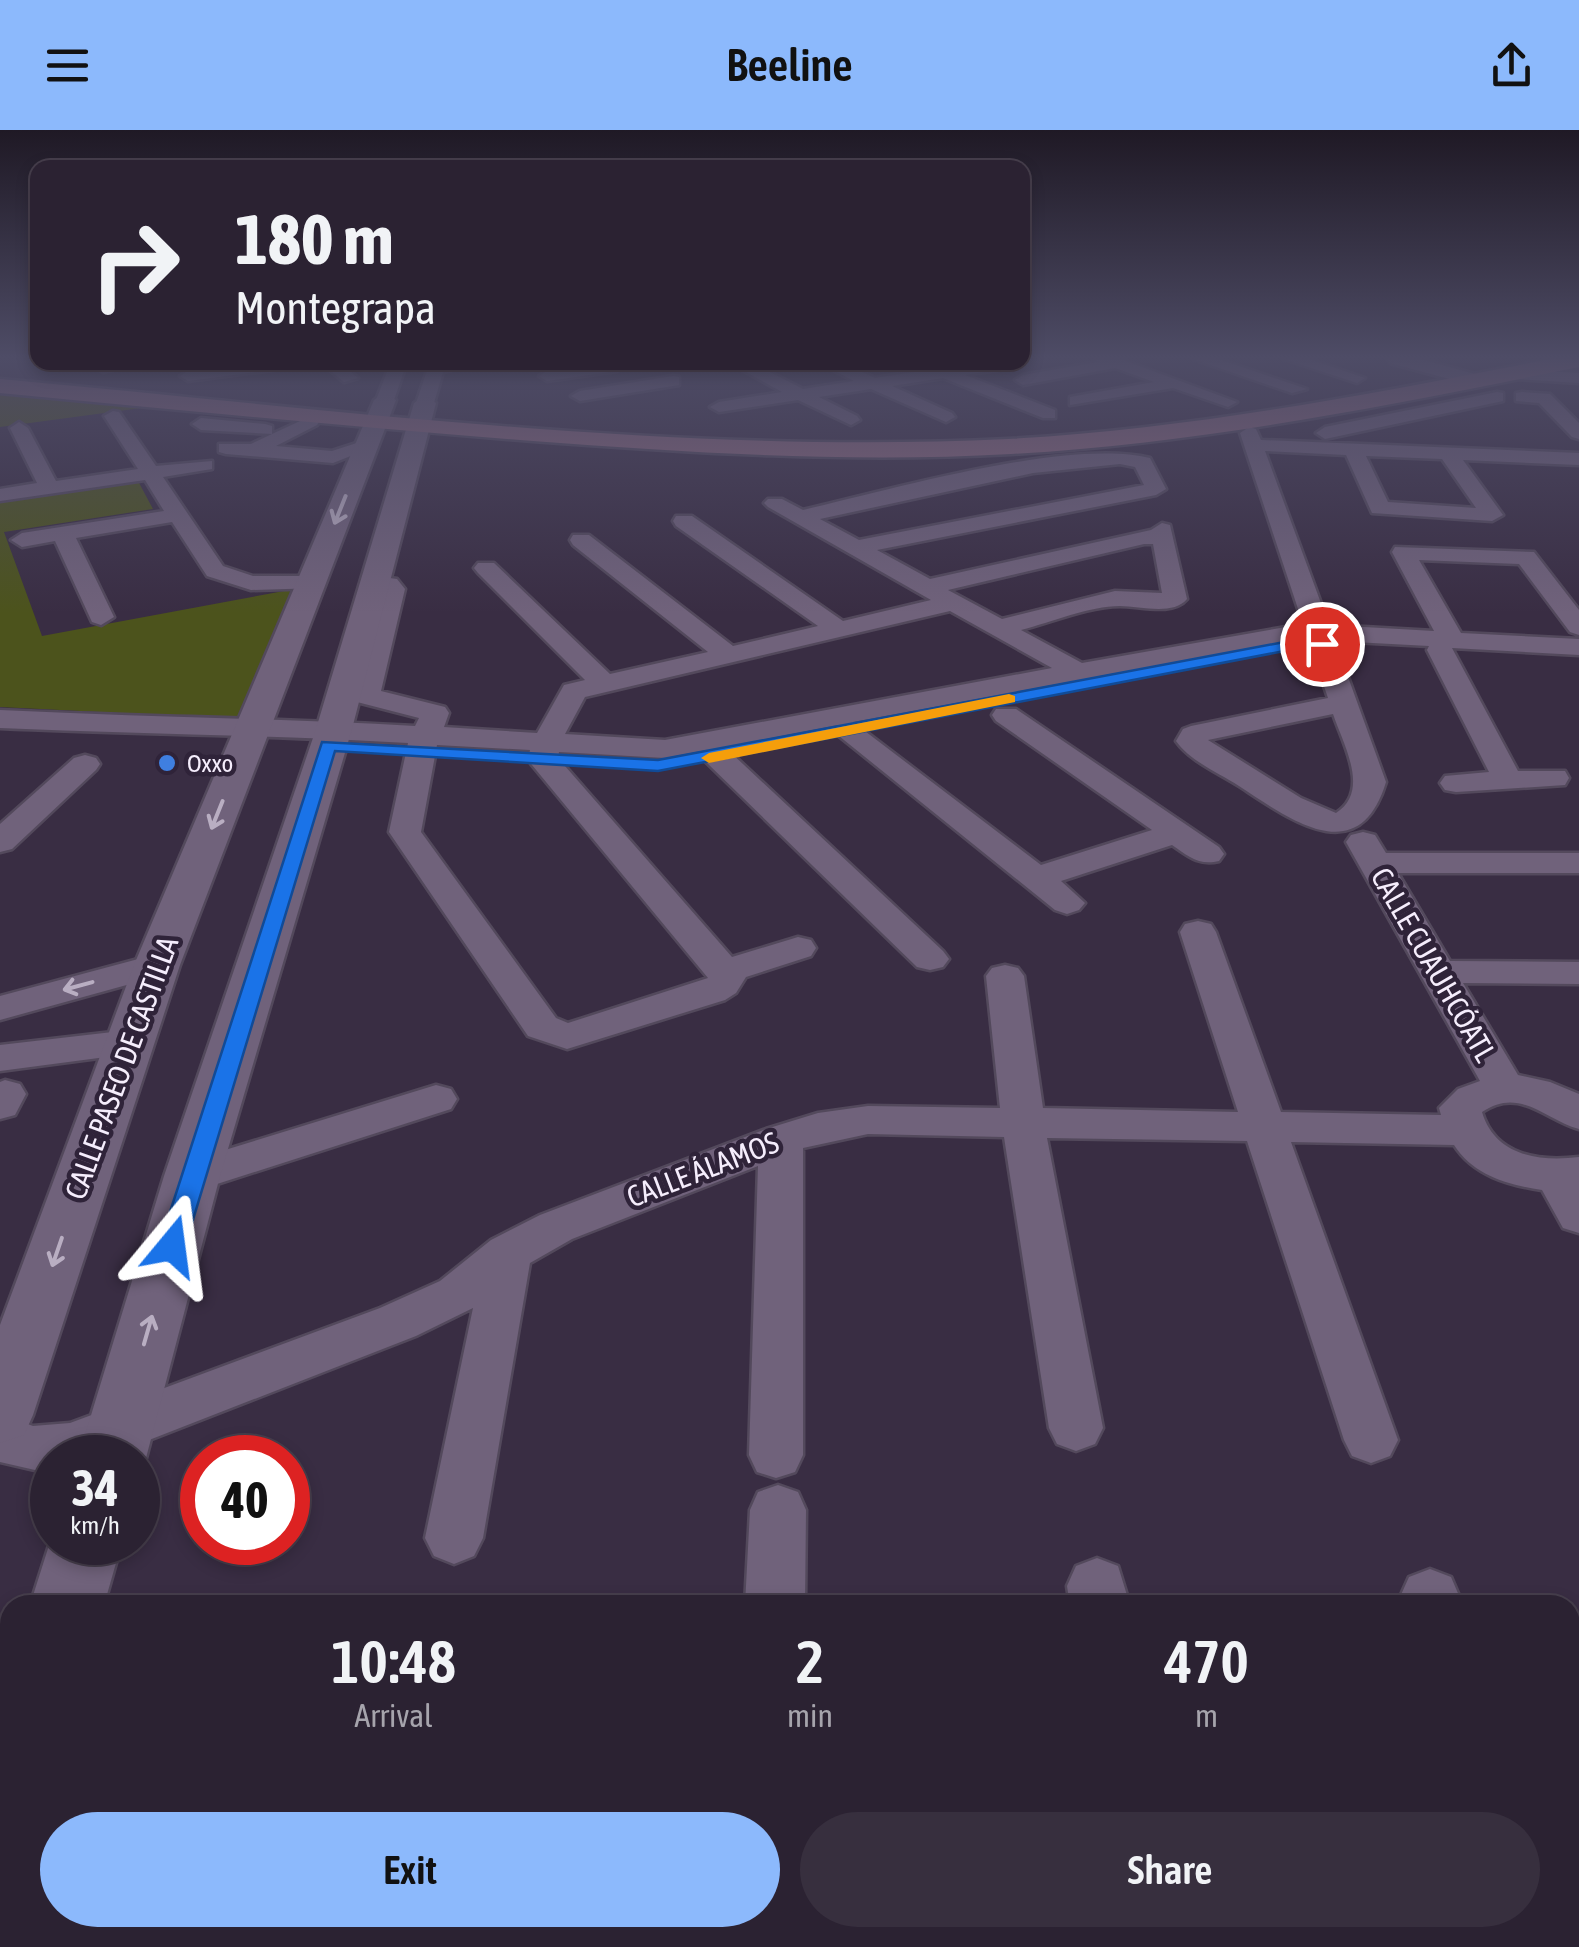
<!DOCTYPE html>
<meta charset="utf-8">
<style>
body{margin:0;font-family:"Asap Condensed",sans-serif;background:#372f3e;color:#f1f3f6;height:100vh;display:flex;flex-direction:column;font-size:38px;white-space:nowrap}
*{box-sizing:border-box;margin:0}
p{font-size:32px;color:#a6a4ac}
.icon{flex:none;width:55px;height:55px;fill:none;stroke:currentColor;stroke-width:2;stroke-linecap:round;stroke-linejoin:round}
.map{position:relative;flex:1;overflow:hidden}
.side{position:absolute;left:0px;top:1465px;width:1580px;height:352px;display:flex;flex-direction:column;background:#2b2232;border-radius:30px 30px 0 0;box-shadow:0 5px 15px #0003,0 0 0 2px #473f4d}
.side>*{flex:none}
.guide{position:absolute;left:30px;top:30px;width:1000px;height:210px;border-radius:20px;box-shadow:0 5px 15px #0003,0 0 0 2px #473f4d;background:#2b2232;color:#f1f3f6;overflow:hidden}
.speed{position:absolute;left:30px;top:1305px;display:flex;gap:20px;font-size:50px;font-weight:700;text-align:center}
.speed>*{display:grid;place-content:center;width:130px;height:130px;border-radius:50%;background:#2b2232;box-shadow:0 5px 15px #0003,0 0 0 2px #473f4d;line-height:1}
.speed small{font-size:25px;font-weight:400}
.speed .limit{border:15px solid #d22;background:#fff;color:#111}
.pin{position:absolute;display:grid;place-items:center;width:85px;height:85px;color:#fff;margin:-42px;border:5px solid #fff;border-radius:50%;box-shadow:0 2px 10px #0007}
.me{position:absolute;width:110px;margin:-55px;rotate:16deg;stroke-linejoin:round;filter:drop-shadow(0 0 8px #0008)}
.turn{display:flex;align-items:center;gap:35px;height:210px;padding:0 40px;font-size:45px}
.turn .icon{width:130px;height:130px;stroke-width:2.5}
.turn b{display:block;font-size:70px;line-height:85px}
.eta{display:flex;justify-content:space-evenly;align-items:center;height:170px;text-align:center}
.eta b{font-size:60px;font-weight:600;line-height:70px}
.button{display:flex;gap:20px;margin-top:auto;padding:20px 40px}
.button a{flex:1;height:115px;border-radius:60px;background:#8cb9fc;color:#111;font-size:40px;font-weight:600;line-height:115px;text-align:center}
.button a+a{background:#372f3e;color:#f1f3f6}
header{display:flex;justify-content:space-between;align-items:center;height:130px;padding:0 40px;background:#8cb9fc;color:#111;font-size:45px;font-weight:600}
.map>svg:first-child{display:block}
</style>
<header><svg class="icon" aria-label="menu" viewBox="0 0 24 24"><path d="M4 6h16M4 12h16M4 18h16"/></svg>Beeline<svg class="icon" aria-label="share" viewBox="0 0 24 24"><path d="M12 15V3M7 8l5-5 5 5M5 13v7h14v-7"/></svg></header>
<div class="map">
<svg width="1579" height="1817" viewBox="0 0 1579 1817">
<rect width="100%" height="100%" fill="#392d43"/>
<path fill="#4c531c" d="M0,259L164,275L0,297Z
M138,351L153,379L4,402L42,506L295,459L240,589L0,577V370Z"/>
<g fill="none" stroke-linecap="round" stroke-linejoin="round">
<defs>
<path id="minor" d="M1096,229L1123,230L1237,272L1228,277L1173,258L1070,275V267L1154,252L1115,238L1023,255L1015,250L1023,245L1098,232Z
M1193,229H1218L1307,259L1292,263Z
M1284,229H1309L1365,248L1357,253Z
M1022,231L1023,232L1021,235L1015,237L965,245L1055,280V288H1043L943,248L892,256L952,283L955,287L946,292L871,259L819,267L857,286L860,290L851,295L798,270L719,282L710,277L719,272L782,262L728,232H750L803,259L854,251L818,232H840L875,248L979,232Z
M101,232H147L103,242L95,237Z
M254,232H303L295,237L188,251L180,246L188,241Z
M320,232H339L358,248L344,252Z
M391,232H407L394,270L385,275L376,270Z
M430,232H485L443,242L434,273L425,278L416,273Z
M607,232L625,236L617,241L547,251L539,246L547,241Z
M1509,239L1579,243V253L1503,248L1501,244Z
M673,246L679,247V255L580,271L571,266L580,261Z
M1497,262L1503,263V271L1325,309L1316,303L1325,297Z
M1522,262L1550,264L1579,293V309L1572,307L1539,273L1516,271V263Z
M113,281L119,282L156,336L212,331V339L163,347L223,436L253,446H311L319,448L323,453L319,458L251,460L207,446L172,392L76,408L114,487L101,495L92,492L55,411L22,417L11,410L22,403L164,381L145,350L0,371V359L37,353L10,298L19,292L28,298L56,351L138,339L104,286Z
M311,286L320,291L317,295L276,316L332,321L366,310L376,316L333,333L226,324L219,322V314H251L272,304L201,300L192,294L201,288L265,294L272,296V304Z
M1249,297L1256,299L1261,310L1579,323V335L1463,330L1503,385L1492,391L1372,383L1346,325L1265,321L1329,495L1434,501L1392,422L1395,417L1534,422L1579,480V505L1570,502L1519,434L1419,430L1461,503L1579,509V525L1452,518L1518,641H1565L1569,648L1565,655L1456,662L1445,660L1440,653L1445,646L1489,642L1427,520L1429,516L1335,511L1386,652C1359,741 1291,690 1239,656C1219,643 1190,631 1176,611L1183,599L1191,596L1328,568L1308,509L1100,546L1097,553L1087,555L1074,551L853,592L1041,735L1152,700L996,591L992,585L996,579H1016L1219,717L1224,724L1219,731C1199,736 1188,726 1172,715L1061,751L1085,773L1079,780L1067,784L1055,780L839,606L834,600L838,595L720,618L728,620L943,821L949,829L943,837L930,840L917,837L706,632L702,626L706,620L665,628L559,622L558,628L732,827L798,807L811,810L816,818L811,826L746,847L736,863L725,870L567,919L528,906L389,702L408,613C272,605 136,604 0,598V580C139,587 277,588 415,596L419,588L357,572C345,550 373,486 380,461L367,458L363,453L375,446L397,449L405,459L381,561L445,577L449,583L444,597L537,603L564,555L585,550L478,443L474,438L478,433H494L610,544L708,522L573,415L570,410L573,405H589L733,516L818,496L676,396L673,391L676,386H692L843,491L931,470L768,377L764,373L768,369H782L803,380C890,360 1068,308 1150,328L1166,359L1156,365L877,420L930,449L1151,400L1162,393L1170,395L1187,469C1173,486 1140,476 1120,476C1089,476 1052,492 1021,500L1082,533L1303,494L1240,303ZM1366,326L1442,329L1476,378L1388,372ZM1120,334L1135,337L1144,355L859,410L820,389L1033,343ZM1144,414H1153L1162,463L1115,461L1002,489L948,460ZM950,481L1052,538L665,610L565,604L585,567ZM1333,584C1343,614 1371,661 1336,683L1301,668L1208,610ZM437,615L530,620L528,629L532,635L708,848L568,893L556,888L421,702Z
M85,625L96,628L100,634L96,640L12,719L0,722V694L74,628Z
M1363,702L1375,705L1386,723H1579V743H1398L1450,831L1579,832V854L1463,853L1518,945L1550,952L1579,964V999C1545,990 1520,956 1482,982C1495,1026 1540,1032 1579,1027V1103L1563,1098L1542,1060C1508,1055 1473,1045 1454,1015L1291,1012L1398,1310L1390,1326L1371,1333L1352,1326L1344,1310L1247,1011L1047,1008L1103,1298L1095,1314L1076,1321L1057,1314L1049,1298L1004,1007L868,1004L803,1018V1325L795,1342L776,1348L757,1342L749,1325L758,1036L572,1109L530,1133L483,1408L474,1426L454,1434L434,1426L425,1408L473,1178L416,1206L103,1328H52V1343H48L0,1332V1284L33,1296L70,1293L380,1178L440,1151L491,1110L540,1085L766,999L818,983L868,976L1000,978L986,846L992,838L1005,835L1018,838L1024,846L1043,978L1238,982L1180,802L1185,794L1198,791L1211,794L1216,802L1281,982L1441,985L1439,978L1458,959L1480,951L1346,712L1351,705Z
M157,824L170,827L176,835L170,843L0,890V866Z
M130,900L144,904L150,913L144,922L0,941V915Z
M5,950L20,954L26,964L15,985L0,989V952Z
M436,955L451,959L457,969L451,979L192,1062L176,1057L170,1046L176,1035Z
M778,1355L798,1362L806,1380L805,1475H745L750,1380L758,1362Z
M1097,1428L1118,1436L1130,1475H1070L1067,1456L1076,1436Z
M1430,1439L1451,1447L1463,1475H1403L1400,1467L1409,1447Z
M1570,1780L1579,1788V1817H1519L1515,1808H1570Z
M728,1808H800V1817H728Z
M1118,1808H1190L1191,1817H1119Z"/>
<path id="tertiary" d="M1387,229H1420L1482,246L1486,250L1475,256L1390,233Z
M385,263L396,270L180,835L33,1285L24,1305L0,1313V1195L134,835L374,270Z
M425,266L436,273L352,599L220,1046L146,1328L138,1346V1328H78L164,1046L316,599L414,273Z
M52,1406V1412H122L104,1475H30Z
M10,1624V1738L0,1742V1628Z"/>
<path id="secondary" d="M1550,229H1579V237C1391,275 1204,313 1011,324C852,333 692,323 533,311C355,297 178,280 0,263V249C330,279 678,325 1008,309C1192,299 1371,264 1550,229Z"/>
</defs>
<use href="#minor" stroke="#53495c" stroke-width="5"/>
<use href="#tertiary" stroke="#53495c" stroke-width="5"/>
<use href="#secondary" stroke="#53495c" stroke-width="5"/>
<use href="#minor" fill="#70627b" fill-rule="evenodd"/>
<use href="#tertiary" fill="#70627b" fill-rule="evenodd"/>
<use href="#secondary" fill="#906a7f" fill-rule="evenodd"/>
</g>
<defs><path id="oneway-shaft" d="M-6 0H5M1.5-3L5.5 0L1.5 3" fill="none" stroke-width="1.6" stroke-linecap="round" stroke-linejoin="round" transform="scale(2.5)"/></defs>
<g stroke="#b9aec2">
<use href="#oneway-shaft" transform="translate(340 380) rotate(112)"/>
<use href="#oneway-shaft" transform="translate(217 685) rotate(112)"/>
<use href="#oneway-shaft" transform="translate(78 856) rotate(165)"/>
<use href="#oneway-shaft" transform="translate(57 1122) rotate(109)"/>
<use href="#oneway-shaft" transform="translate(148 1200) rotate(-74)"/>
</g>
<linearGradient id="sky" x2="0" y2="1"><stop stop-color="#1f1925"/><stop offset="0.47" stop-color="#4e4c66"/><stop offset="1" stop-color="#4e4c66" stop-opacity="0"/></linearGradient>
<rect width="1579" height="483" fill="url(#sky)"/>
<path fill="#1a73e8" stroke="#114b97" stroke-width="2.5" d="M1300,509L1322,510L1329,514L1322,518H1300L658,641L335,621L185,1116L182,1124H162L159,1116L322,612L658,630Z"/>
<path fill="#f59e0b" d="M1009,564L1015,566V572L709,633L701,628L709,623Z"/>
<circle fill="#3f7fe0" stroke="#2f2339" stroke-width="4" cx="167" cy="633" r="10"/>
<g text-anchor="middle" stroke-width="9" stroke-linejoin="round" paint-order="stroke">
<g font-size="25" fill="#f5edfc" stroke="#2f2339" text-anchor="start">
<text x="187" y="642">Oxxo</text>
</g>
<g font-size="30" fill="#f5edfc" stroke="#2f2339">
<text transform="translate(1433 835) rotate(60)" y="10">CALLE CUAUHCÓATL</text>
<text transform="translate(122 938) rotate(-70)" y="10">CALLE PASEO DE CASTILLA</text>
<text transform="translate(703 1040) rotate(-21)" y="10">CALLE ÁLAMOS</text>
</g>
</g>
</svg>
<div class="speed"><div>34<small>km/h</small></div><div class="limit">40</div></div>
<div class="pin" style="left:1322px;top:514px;background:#d93025"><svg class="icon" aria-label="arrive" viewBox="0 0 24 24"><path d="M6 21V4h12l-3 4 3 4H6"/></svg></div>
<svg class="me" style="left:172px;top:1116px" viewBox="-20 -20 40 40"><path d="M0-17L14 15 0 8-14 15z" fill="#1a73e8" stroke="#fff" stroke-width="4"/></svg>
<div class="guide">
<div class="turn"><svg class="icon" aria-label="right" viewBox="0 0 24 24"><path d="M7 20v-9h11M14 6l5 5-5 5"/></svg><div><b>180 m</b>Montegrapa</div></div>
</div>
<section class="side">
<div class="eta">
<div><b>10:48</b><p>Arrival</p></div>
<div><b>2</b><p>min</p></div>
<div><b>470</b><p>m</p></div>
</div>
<div class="button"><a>Exit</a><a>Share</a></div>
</section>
</div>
